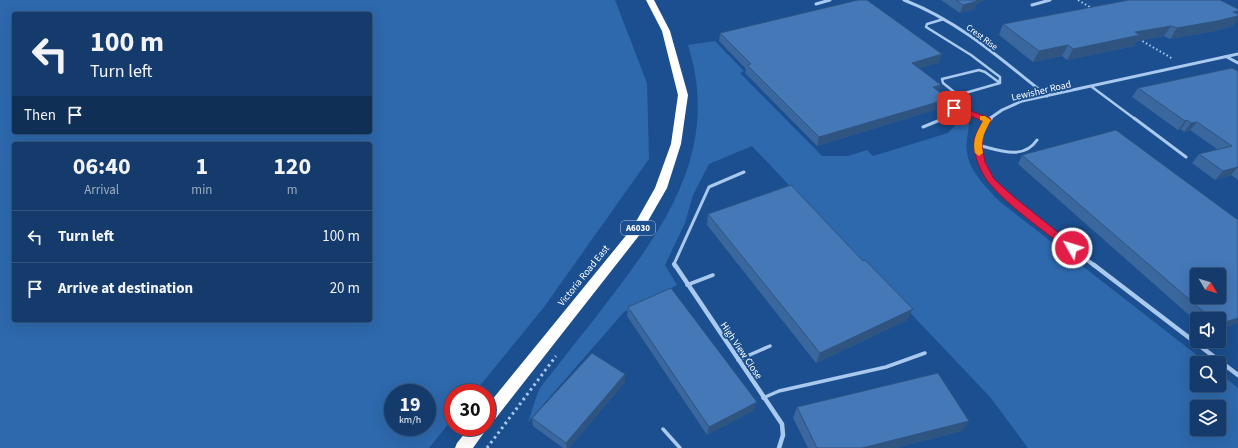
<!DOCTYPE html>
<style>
body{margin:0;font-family:"Source Sans 3",sans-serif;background:#1d4271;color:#f1f3f6;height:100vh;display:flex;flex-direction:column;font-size:15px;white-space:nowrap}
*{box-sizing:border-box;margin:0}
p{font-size:13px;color:#9dadc1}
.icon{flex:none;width:22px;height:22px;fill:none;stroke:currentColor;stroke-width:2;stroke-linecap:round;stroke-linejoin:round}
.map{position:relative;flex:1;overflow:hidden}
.panel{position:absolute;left:12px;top:142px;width:360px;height:180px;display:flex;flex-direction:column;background:#143b6b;border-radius:4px;box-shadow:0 4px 16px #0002,0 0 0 1px #33557e}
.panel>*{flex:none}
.guide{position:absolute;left:12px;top:12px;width:360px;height:122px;border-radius:4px;box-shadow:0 4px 16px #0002,0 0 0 1px #33557e;background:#143b6b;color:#f1f3f6;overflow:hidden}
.needle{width:26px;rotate:128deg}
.controls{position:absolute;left:1190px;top:268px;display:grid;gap:8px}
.controls a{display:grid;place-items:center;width:36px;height:36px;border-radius:4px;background:#143b6b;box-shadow:0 4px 16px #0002,0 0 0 1px #33557e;font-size:20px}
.speed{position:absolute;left:384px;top:384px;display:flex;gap:8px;font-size:20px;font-weight:700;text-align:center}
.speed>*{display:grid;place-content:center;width:52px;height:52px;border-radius:50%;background:#143b6b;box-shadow:0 4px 16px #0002,0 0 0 1px #33557e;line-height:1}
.speed small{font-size:10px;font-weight:400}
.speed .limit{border:6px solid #d22;background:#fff;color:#111}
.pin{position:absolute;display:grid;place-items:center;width:34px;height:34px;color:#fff;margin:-17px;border-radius:8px;box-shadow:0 2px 6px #0006}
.me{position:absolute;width:44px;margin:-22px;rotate:309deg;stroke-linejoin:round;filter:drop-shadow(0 0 3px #0008)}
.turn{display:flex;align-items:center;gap:14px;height:84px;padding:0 12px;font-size:18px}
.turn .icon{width:52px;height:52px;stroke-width:2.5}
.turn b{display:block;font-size:28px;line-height:34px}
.then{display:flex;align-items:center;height:38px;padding:0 12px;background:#0003;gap:8px;font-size:15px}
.eta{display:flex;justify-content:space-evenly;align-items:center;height:68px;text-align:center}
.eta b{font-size:24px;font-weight:700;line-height:28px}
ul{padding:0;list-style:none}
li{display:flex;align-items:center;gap:12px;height:52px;padding:0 12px;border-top:1px solid #33557e}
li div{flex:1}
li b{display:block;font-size:15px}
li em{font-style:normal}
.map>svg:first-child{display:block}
</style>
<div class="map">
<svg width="1238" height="448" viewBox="0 0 1238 448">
<rect width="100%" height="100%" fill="#1b4f8f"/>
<path fill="#2e69ad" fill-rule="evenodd" d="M0,0H615L647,83L649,159L544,307L474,393H453V418L429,448H0ZM14,14H370V132H14ZM14,144H370V320H14ZM393,393H427V427H393Z
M715,41L744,71L740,73L822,156H848L867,150L873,156L948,133L963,117C965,119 968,121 969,124C969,132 965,141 967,152C969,171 987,188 999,201L1207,363H1197V385H1219V373L1238,388V448H1028L990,397L752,146L709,164L693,195L685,223L665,265L677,285L624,312L528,422C532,412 535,398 540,388C545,381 550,375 555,369C566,355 577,340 589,326C654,241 724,159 688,45ZM1197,407H1219V429H1197Z"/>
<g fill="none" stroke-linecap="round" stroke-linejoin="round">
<path stroke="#a9c9ee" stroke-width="2" stroke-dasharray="1.5 2.5" stroke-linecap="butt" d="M1078,0L1093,9
M1139,39L1173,59"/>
<path stroke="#a9c9ee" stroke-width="3" stroke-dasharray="2.5 3.5" stroke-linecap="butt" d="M487,448L556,356"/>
<path stroke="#a9c9ee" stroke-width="2.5" d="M1092,87L1135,119
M958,95L943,83L942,79L979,70L985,72L1000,83
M954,108L984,119
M944,119L953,108L958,95L1000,83V77L971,55L926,27L927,24L944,19"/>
<path stroke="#a9c9ee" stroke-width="3" d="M981,118L987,120
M1134,118L1186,157
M923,127L945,118
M978,145C998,150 1023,161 1037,140
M674,264L709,187L744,172"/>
<path stroke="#a9c9ee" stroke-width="3.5" d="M687,285L713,275
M738,360L770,346
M763,398L779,391L886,367L925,353
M663,429L680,448"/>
<path stroke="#a9c9ee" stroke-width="3" d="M904,0C959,21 1002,60 1047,96
M816,4L830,0
M1032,5L1050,0
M1227,57L1238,63
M989,119L1002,110L1022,101L1238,54"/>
<path stroke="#a9c9ee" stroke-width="4" d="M991,118C948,159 1020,208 1049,230C1064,242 1079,254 1095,266
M674,264L675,266"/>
<path stroke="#a9c9ee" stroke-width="4.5" d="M675,265L782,424L783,435L779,448
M1094,265L1238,375"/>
<path fill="#fff" fill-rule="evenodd" d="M646,0H654L670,31L688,95L681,144L667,188L641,233L492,423L487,425V406L633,227L655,188L671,144L678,95L662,31Z
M487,425L488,427L473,448H455L457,443L470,427H487Z"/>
</g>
<path fill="#3a679d" d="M941,0H984L983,1L977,3L974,9L960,13Z
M1238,9V13L1233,26L1210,32L1170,39L1164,36L1137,41L1134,46L1067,60L1062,56L1033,62L999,35L1003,24Z
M720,33L942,54L938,63L919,68L941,85L938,91L944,107L817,146L745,73L746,69L719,41Z
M1238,71V180L1231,175L1215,180L1192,163L1199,154L1217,149L1190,130L1184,132L1181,129L1178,130L1132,97L1138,88Z
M1022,155L1238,220V323L1219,330V319H1197V322L1018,164Z
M708,214L907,320L816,363L707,225Z
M628,307L754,410L707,435L627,316Z
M625,374V382L569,448H563L533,426L532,418Z
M797,407L969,421L962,431L895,448H808L793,418Z"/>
<path fill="#305480" d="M969,0H984L983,1L977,3L974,9L960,13L963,5Z
M1238,11V13L1235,17L1238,16V19L1233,26L1210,32L1170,39L1177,28Z
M1171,26L1164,36L1137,41L1134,46L1067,60L1073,49L1135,32Z
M1068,45L1062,56L1033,62L1039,51Z
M942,54L938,63L909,71L912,63Z
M941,85L937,93L933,87Z
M948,99L944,107L817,146L819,137Z
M1187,120L1181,129L1178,130L1185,121Z
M1197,122L1190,130L1184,132L1191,123Z
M1238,167L1231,175L1215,180L1223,171Z
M913,309L907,320L816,363L820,353Z
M1238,318V323L1219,330V324Z
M625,374V382L569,448H567L566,443Z
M757,402L754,410L707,435L709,427Z
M969,421L962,431L895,448H862Z"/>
<path fill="#4478b7" stroke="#305480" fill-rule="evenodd" d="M858,0H867L942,54L912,63L941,85L933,87L948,99L819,137L747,65L751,64L720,33Z
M956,0H976L977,1L963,5Z
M1129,0H1220L1238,9V11L1233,12L1238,14V16L1217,21L1177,28L1171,26L1135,32L1140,35L1073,49L1068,45L1039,51L1003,24Z
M1232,68L1238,71V167L1223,171L1199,154L1232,146L1197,122L1191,123L1187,120L1185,121L1138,88Z
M1116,130L1238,220V318L1219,324V319H1212L1022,155ZM1197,275H1219V297H1197Z
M791,185L863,261L865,260L913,309L820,353L708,214Z
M671,288L757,402L709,427L628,307Z
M592,353L625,374L566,443L532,418Z
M938,373L969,421L862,448H817L797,407Z"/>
<path fill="#e11d48" stroke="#92132f" d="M954,105L990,118L991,120L983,135L982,145L985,162L994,179L1014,197L1075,246L1076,248L1075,250H1068C1043,230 1009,207 989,183C981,173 975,158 974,146C973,137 979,129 983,121L952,109V106Z"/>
<path fill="#f59e0b" d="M980,116H985L991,120C985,131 980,140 983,153L979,156L975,153C972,140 977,132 983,121L980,120Z"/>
<g text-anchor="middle" stroke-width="4" stroke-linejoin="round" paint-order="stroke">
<g font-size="9" fill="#fff" stroke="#1b4f8f">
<text transform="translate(982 37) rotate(37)" y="3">Crest Rise</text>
</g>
<rect fill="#1b4f8f" stroke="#bbcadd" stroke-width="1" x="621" y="221" width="34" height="14" rx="3"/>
<g font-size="9" font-weight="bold" fill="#fff">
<text x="638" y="231">A6030</text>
</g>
<g font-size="10" fill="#fff" stroke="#1b4f8f">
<text transform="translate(1041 90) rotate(-13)" y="4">Lewisher Road</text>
<text transform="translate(583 275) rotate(-51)" y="4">Victoria Road East</text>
<text transform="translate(742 350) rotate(56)" y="4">High View Close</text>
</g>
</g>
</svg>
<div class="controls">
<a><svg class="needle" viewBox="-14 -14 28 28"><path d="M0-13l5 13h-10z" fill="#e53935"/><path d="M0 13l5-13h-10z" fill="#9dadc1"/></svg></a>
<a><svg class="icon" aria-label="sound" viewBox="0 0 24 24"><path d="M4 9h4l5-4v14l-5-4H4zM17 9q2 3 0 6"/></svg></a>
<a><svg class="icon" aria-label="search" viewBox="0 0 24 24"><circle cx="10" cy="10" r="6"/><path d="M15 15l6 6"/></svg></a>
<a><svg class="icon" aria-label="layers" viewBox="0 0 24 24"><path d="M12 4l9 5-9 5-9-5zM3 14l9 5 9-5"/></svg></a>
</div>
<div class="speed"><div>19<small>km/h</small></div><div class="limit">30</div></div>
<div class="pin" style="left:954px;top:108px;background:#d93025"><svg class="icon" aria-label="arrive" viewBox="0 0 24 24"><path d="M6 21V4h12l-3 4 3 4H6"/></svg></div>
<svg class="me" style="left:1072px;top:248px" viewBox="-20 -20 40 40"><circle r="17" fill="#e11d48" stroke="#fff" stroke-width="3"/><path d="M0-11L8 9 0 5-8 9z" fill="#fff"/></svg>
<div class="guide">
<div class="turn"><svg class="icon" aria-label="left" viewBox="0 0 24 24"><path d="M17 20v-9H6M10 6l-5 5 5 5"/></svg><div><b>100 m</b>Turn left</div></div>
<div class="then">Then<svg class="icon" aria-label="arrive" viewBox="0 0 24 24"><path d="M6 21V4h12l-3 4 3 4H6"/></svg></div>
</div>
<section class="panel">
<div class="eta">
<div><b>06:40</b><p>Arrival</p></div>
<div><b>1</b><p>min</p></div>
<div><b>120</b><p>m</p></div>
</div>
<ul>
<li><svg class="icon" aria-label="left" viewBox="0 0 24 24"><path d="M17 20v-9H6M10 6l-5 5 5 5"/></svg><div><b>Turn left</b></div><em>100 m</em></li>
<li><svg class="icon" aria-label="arrive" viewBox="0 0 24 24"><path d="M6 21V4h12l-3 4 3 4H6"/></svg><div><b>Arrive at destination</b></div><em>20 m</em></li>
</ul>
</section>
</div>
